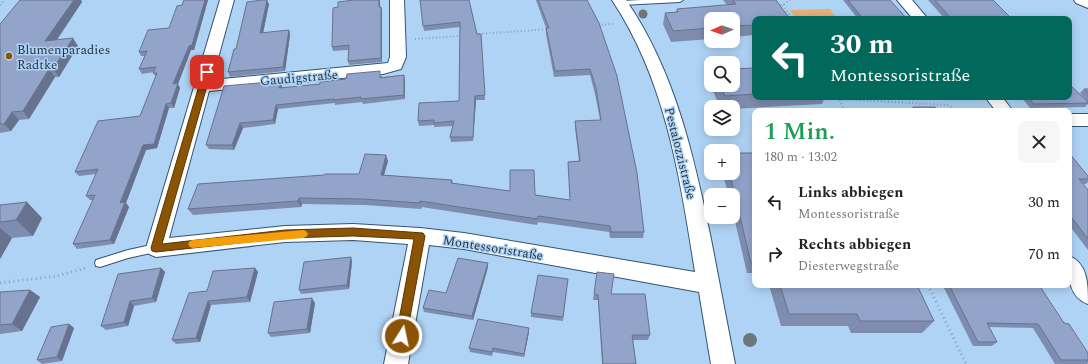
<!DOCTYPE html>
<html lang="de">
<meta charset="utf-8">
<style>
body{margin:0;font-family:Spectral,serif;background:#f6f6f6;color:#222;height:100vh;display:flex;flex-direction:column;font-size:15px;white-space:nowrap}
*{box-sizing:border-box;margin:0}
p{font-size:13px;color:#767676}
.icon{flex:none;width:22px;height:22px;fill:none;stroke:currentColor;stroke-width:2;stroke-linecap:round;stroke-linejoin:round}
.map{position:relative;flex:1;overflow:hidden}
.panel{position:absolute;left:752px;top:108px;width:320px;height:180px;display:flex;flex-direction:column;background:#fff;border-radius:8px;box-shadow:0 2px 10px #0003}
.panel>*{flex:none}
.guide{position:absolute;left:752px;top:16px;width:320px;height:84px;border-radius:8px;box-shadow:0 2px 10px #0003;background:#00695c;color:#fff;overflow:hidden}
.needle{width:26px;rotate:268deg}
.buttons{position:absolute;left:704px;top:12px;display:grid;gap:8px}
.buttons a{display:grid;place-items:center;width:36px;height:36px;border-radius:8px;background:#fff;box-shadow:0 2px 10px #0003;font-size:20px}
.pin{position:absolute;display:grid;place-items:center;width:34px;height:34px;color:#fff;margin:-17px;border-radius:8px;box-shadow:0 2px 6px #0006}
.me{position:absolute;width:44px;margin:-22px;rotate:10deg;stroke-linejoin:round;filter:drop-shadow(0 0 3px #0008)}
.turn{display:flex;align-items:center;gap:14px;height:84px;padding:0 12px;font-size:18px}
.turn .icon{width:52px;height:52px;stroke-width:2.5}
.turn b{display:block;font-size:28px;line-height:34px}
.round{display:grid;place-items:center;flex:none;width:42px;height:42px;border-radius:8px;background:#f6f6f6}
.overview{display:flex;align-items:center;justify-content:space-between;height:68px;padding:0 12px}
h1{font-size:24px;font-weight:600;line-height:30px;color:#1e9e55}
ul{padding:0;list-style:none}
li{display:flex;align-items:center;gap:12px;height:52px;padding:0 12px}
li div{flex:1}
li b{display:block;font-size:15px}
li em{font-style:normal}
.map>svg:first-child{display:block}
</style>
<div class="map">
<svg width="1088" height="364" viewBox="0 0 1088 364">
<rect width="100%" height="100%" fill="#afd3f5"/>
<path fill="#e8b178" d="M830,9L837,19H796L790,10Z"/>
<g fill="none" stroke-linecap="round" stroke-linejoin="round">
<defs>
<path id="service" d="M641,0H683L680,2L621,5L618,3L621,1Z
M156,244L160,245L161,248L160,251L128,258L100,267L96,266L95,263L96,260L128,250Z"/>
<path id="minor" d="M220,0H234L212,80L388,63L390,57V0H404L406,57L401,69L383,74L209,91L169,238L285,226L353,224L420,228L464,233L695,272C680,178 666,81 612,0H626C675,71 694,156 711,239C719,281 727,322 735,364H711L699,292L464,249L429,245L408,364H384L408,244L353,240L285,242L156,257L149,254L146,248Z
M897,0H912L928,19H913Z
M1074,0H1088V8L1076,3Z
M985,97H1002L1013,111H996Z
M1069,114H1088V126H1069Z
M1069,256C1088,263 1088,285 1088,304C1067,296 1069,275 1069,256Z"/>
</defs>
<use href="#service" stroke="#345470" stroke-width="2"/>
<use href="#minor" stroke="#345470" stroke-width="2"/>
<path stroke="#85a3be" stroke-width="2" stroke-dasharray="1 2.5" stroke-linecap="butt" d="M0,5L5,0
M777,5H783L790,0
M783,5L793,19
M598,25L613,24
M479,34L549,29
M415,39L462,36
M838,97L845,111
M839,99L948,105L959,111"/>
<path stroke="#85a3be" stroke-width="3" stroke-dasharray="1 3.5" stroke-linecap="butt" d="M0,283L57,276L86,268
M928,285L966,364"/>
<use href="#service" fill="#fff" fill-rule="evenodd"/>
<use href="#minor" fill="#fff" fill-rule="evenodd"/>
</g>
<g fill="#6f767b">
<circle cx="643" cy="14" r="4.5"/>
<circle cx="750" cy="340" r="7"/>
</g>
<path fill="#7e8daf" d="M22,0H81L82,2L57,40L78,46L59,77H55L29,119L19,120L11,131L0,133V24Z
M184,0H208L194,50H191L178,84L180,88L174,108H169L157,148L146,150L126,203L129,207L114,244L77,249L73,244L93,200H90L86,196L96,174L79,176L75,172L140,116L156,77L153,73L154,72L142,74L139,69L145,56H141L139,52L169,28L182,5Z
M469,0L477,34H481L485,100H476L473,141L451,142L450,137L453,126L434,127V125L419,126L418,121L459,101L460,27L424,31L423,26Z
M536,0H587L644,232L643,238H610L609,232L538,222L537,225L422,207L421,209L365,205L302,204L301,207L193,215L188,209L359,174L388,161L384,175L452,180L453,183L570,200L568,162L579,161L575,128V121L600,120L595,94L590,75L554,77L546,34V28Z
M723,0H776L755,19V35L733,37V19H711V39L671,42L663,24L665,13L676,12L677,9L727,5Z
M843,0H890L907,19H858Z
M928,0H993L1011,18L1010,19H945Z
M269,4L263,33L289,30L290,35L285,71L230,77L228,72L236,49Z
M380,7H381L382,11V62L349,65L348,61V50L333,51L332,47Z
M755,68V97H825L822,104L733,109V107H720L710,84L711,80V85H733Z
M404,75L405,80V99L363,104L362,102L335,105V103L278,109L275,124L243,128L234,150L209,149L206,145L282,85V88L320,84L382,76V77Z
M1084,89H1088V102L1080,93Z
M924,97H936L924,98Z
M1021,97H1069L1088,102V104L1085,107L1030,108Z
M913,107L938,111H910Z
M755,153V273H747L733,213V195H729L722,173H733Z
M1069,153L1088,176V182L1086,184H1083L1088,190V250L1069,225Z
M0,205L42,218L33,236L12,238L0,259Z
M351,257L352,262L349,289L301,294L299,290Z
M488,267L473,320L424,312L423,308Z
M161,268L165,272L156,302L134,306L128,326L106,330L101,326Z
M255,268L258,272L250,302L211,305L200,342L176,344L172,340L207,291Z
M597,272L611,294L650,335L648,340H633L636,364H602L598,300H593Z
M568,279L563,321L531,317V313Z
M769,285H917L934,321L922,333H851L848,326H781Z
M944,285H1043L1040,287L1064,323L1088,353V363L1087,364H1055L1033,328L989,327L997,342L992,346H973L943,286Z
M30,290L40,297L22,331L0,334V292Z
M315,303L310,333L271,337L268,333Z
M69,324L74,328L62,361L42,364L37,360Z
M529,328V332L524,357L493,352L492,356L470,352L469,348Z"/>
<path fill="#67738e" d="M74,0H81L82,2L51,48L45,41Z
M205,0H208L194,50H191L178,84L180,88L174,108L171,103L173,84Z
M267,0L269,4L262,38L260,33Z
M379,0H380V11L379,7Z
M381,7L382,11V62L381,58Z
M289,30L290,35L285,71L283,67Z
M73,38L78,46L59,77L53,69Z
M49,69L55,77L29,119L23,111Z
M404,75L405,80V99L404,95Z
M281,81L282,85L281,93L279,88Z
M475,96L476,100L473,141V137Z
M166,104L169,108L157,148L146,150L126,203L129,207L114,244L110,240L120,203L143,145Z
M276,105L278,109L275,124L273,120Z
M12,112L19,120L11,131L4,124Z
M240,123L243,128L234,150L232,145Z
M386,155L388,161L382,181L381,175Z
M299,198L302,204L301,207L298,201Z
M27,202L42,218L33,236L16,220Z
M0,228L12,238L0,259Z
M351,257L352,262L349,289L347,285Z
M488,263V267L473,320L472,316Z
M161,268L165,272L156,302L152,298Z
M255,268L258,272L250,302L247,297Z
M30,290L40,297L22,331L12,324Z
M312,298L315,303L310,333L307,329Z
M130,301L134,306L128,326L124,322Z
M208,301L211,305L200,342L196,338Z
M69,324L74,328L62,361L57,357Z
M529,328V332L524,357V354Z"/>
<path fill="#93a4cb" stroke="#67738e" d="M20,0H74L45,41L73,38L53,69H49L23,111L12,112L4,124H0V24Z
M184,0H205L192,45L189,46L173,84L178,83L171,103L166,104L154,144L143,145L120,203L125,202L110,240L73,244L95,195L86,196L98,169L75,172L98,121L140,116L157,73H153L156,67L139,69L147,51L139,52L148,30L169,28L177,6L182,5Z
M262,0H267L260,33L289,30L283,67L228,72L234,49H236L247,2Z
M354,0H379V7H381V58L348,61L349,45L332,47L333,8L338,7V2Z
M420,0H469L477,34H481L485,95L475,96L473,137H450L454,121L434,123V120L418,121L419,103L459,101L460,22L423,26Z
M538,0H587L599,23L617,76L637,173L644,232H611L610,226L538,216L537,219L420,201V203L363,199L299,198L298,201L188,209L198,184L324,175L325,174H359L365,154L386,155L381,175L452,180L451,183L510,191V170H534L535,195L570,200L568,162L580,161L575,121L601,120L596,88L590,69L555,71L546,28H549Z
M733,0H776L790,19H755V25L733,26V19H711V28L673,31L665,13L678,12L677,9L736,4Z
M848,0H890L907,19H863Z
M935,0H993L1011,18L961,19L959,17H950Z
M755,68V94L725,96L720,85H733V69Z
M380,71V78L404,75V95L361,99V97L334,100V99L276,105L273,120L240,123L232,145H206L224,86L281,81L279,88L320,84V82L346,79L347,74Z
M1069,84L1088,102V103L1034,104L1028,97H1069Z
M1084,89H1088V93Z
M913,107H935L938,111H916Z
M733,153H755V263H751L733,187L729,173H733Z
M1069,153L1088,176V179H1079L1088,190V239L1069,214Z
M27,202L16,220L0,222V205Z
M351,257L347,285L299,290L304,262Z
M458,258L488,263L472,316L423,308L429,290L446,293Z
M161,268L152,298L130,301L124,322L101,326L118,274Z
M255,268L247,297L208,301L196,338L172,340L189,293L207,291L213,271Z
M597,272L614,274L611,294H645L650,335H632L636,364H603L598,295L594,294Z
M538,275L568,279L563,317L531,313Z
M780,285H917L934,321H860L857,314H789Z
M949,285H1039L1064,323L1069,324L1088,353V360H1061L1038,324L987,323L997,342H978Z
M30,290L12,324L0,325V292Z
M312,298L307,329L268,333L274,302Z
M478,319L529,328L524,354L493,348L492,352L469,348Z
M69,324L57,357L37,360L51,327Z"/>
<path fill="#8b5405" stroke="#5a3703" d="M207,69L211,72L162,244L285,230L353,228L423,233L425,236L406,339L402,341L398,339L396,336L414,239L353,236L285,238L156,252L152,251L151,248L203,72Z"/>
<path fill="#f59e0b" d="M303,230L306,231L308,234L306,237L303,238L193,248L190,247L188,244L190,241L193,240Z"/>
<circle fill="#8b5405" stroke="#afd3f5" stroke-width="1.5" cx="9" cy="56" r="4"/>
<g text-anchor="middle" stroke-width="3" stroke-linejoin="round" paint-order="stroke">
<g font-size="13" fill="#263542" stroke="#afd3f5" text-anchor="start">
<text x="17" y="54">Blumenparadies<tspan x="17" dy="15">Radtke</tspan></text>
</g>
<g font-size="13" fill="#263542" stroke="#afd3f5">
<text transform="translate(299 77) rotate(-5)" y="5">Gaudigstraße</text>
<text transform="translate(681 153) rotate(76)" y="5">Pestalozzistraße</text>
<text transform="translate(493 247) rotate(9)" y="5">Montessoristraße</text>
</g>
</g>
</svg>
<div class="buttons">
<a><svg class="needle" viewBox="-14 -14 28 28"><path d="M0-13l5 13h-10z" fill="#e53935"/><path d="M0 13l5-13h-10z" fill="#767676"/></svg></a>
<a><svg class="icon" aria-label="search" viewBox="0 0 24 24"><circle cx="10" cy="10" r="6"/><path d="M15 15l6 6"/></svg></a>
<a><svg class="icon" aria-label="layers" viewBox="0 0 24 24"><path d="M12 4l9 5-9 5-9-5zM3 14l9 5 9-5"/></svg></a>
<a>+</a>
<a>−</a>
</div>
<div class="pin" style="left:207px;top:72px;background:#d93025"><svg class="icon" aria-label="arrive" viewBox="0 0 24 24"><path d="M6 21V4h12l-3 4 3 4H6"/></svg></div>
<svg class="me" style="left:402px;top:336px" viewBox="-20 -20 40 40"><circle r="17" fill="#8b5405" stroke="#fff" stroke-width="3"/><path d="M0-11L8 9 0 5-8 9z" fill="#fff"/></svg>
<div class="guide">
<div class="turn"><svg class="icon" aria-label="left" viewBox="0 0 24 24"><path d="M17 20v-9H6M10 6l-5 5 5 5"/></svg><div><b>30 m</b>Montessoristraße</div></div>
</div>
<section class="panel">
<div class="overview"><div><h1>1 Min.</h1><p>180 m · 13:02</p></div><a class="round"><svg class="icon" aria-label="close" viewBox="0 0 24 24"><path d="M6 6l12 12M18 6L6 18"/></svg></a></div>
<ul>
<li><svg class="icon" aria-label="left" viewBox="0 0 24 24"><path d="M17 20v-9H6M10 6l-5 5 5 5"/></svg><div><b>Links abbiegen</b><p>Montessoristraße</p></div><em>30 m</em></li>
<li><svg class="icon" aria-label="right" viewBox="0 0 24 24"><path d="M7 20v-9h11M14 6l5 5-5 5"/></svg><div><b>Rechts abbiegen</b><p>Diesterwegstraße</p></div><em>70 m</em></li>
</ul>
</section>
</div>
